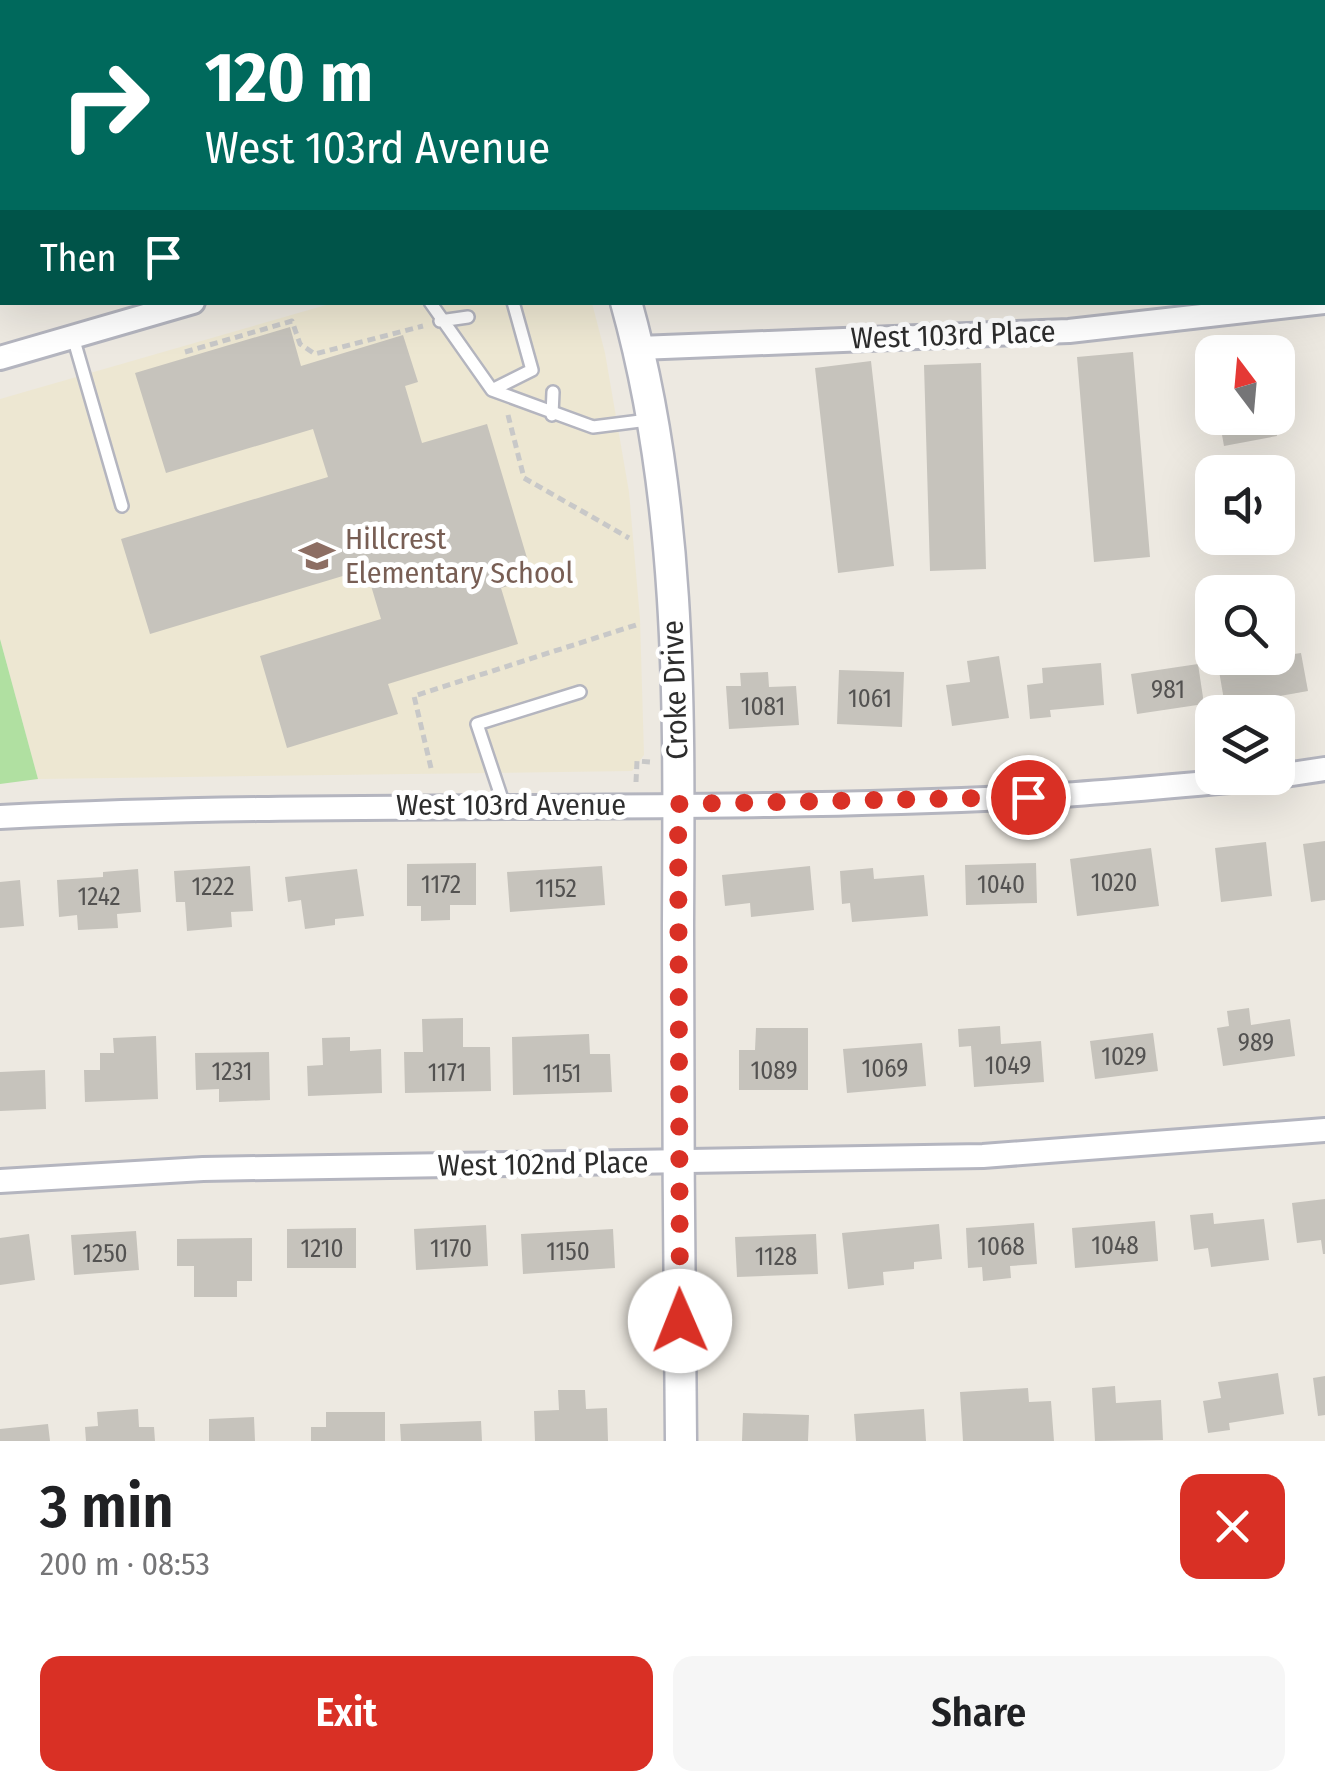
<!DOCTYPE html>
<meta charset="utf-8">
<style>
body{margin:0;font-family:"Fira Sans Condensed",sans-serif;background:#f6f6f6;color:#202124;height:100vh;display:flex;flex-direction:column;font-size:38px;white-space:nowrap}
*{box-sizing:border-box;margin:0}
p{font-size:32px;color:#757577}
.icon{flex:none;width:55px;height:55px;fill:none;stroke:currentColor;stroke-width:2;stroke-linecap:round;stroke-linejoin:round}
.map{position:relative;height:1441px;overflow:hidden}
.sheet{display:flex;flex-direction:column;background:#fff;flex:1}
.sheet>*{flex:none}
.top-card{position:absolute;left:0px;top:0px;width:1325px;height:305px;box-shadow:0 10px 40px #0002;background:#00695c;color:#fff;overflow:hidden}
.needle{width:65px;rotate:344deg}
.tools{position:absolute;left:1195px;top:335px;display:grid;gap:20px}
.tools a{display:grid;place-items:center;width:100px;height:100px;border-radius:20px;background:#fff;box-shadow:0 10px 40px #0002;font-size:50px}
.pin{position:absolute;display:grid;place-items:center;width:85px;height:85px;color:#fff;margin:-42px;border:5px solid #fff;border-radius:50%;box-shadow:0 2px 10px #0007}
.me{position:absolute;width:110px;margin:-55px;rotate:359deg;stroke-linejoin:round;filter:drop-shadow(0 0 8px #0008)}
.turn{display:flex;align-items:center;gap:35px;height:210px;padding:0 40px;font-size:45px}
.turn .icon{width:130px;height:130px;stroke-width:2.5}
.turn b{display:block;font-size:70px;line-height:85px}
.then{display:flex;align-items:center;height:95px;padding:0 40px;background:#0003;gap:20px;font-size:38px}
.round{display:grid;place-items:center;flex:none;width:105px;height:105px;border-radius:20px;background:#f6f6f6}
.head{display:flex;align-items:center;justify-content:space-between;height:170px;padding:0 40px}
h1{font-size:60px;font-weight:600;line-height:75px}
.button{display:flex;gap:20px;margin-top:auto;padding:20px 40px}
.button a{flex:1;height:115px;border-radius:20px;background:#d93025;color:#fff;font-size:40px;font-weight:600;line-height:115px;text-align:center}
.button a+a{background:#f6f6f6;color:#202124}
.map>svg:first-child{display:block}
</style>
<div class="map">
<svg width="1325" height="1441" viewBox="0 0 1325 1441">
<rect width="100%" height="100%" fill="#ede9e1"/>
<path fill="#ede7d2" d="M333,303H592L605,353L629,492L640,619L644,755L632,771L38,779L0,639V399Z"/>
<path fill="#b0e0a1" d="M0,639L38,779L0,784Z"/>
<path fill="#c6c3bc" d="M290,327L301,366L403,335L418,382L405,386L422,443L487,424L533,578L501,588L518,644L388,684L398,714L287,748L260,656L381,619L366,569L150,634L121,539L328,477L313,429L166,473L135,373Z
M1133,352L1150,557L1094,562L1077,357Z
M871,361L894,566L838,573L815,368Z
M981,363L986,569L930,571L924,365Z
M1219,418H1274L1277,436L1224,446Z
M1301,653L1308,691L1225,706L1218,665Z
M999,656L1009,718L952,726L946,685L970,682L967,661Z
M1101,663L1104,705L1050,710L1051,717L1030,719L1027,685L1043,683L1042,668Z
M1198,664L1204,704L1137,714L1131,674Z
M839,670L904,672L902,727L837,724Z
M768,672L769,687L796,686L799,725L729,729L726,686H741L740,673Z
M1325,841V900L1311,902L1303,844Z
M1266,842L1272,896L1221,902L1215,848Z
M1151,848L1159,906L1077,916L1070,859Z
M476,863V905H450V920L421,921V906H407V864Z
M1036,863L1037,903L966,905L965,865Z
M250,866L253,911L231,912L232,927L187,931L185,902H176L174,871Z
M602,866L605,905L510,912L507,872Z
M810,866L814,910L751,917L750,903L725,906L722,875Z
M873,868L874,879L924,875L928,916L852,922L850,903L842,904L840,871Z
M138,869L141,912L117,914L118,928L78,930L77,915L59,917L57,880L103,877V872Z
M357,869L364,916L335,919V925L305,929L301,900L288,902L285,877Z
M20,880L24,926L0,928V882Z
M1249,1008L1251,1025L1290,1019L1295,1056L1223,1066L1217,1028L1229,1026L1227,1011Z
M463,1018V1047H490L491,1091L405,1093L404,1052H423L422,1019Z
M1000,1026L1001,1044L1041,1041L1044,1082L974,1087L971,1046L959,1047L958,1029Z
M756,1028H808V1090H739V1050H755Z
M1153,1033L1158,1071L1095,1079L1090,1041Z
M589,1034L590,1054H610L612,1092L513,1095L512,1037Z
M156,1036L158,1099L85,1102L84,1070H100V1053H114L113,1038Z
M350,1037V1051L381,1049L382,1093L308,1096L307,1066L323,1065L322,1038Z
M922,1043L926,1086L847,1093L843,1049Z
M269,1052L270,1100L219,1102V1089L196,1090L195,1053Z
M45,1070L46,1109L0,1111V1072Z
M1325,1199V1254H1323L1321,1240L1297,1243L1292,1203Z
M1213,1213L1214,1224L1264,1219L1269,1260L1211,1267L1208,1248L1194,1250L1190,1215Z
M1155,1221L1158,1261L1075,1268L1072,1228Z
M1034,1223L1037,1264L1010,1266L1011,1278L983,1281L982,1267L968,1268L966,1228Z
M939,1224L942,1259L914,1262V1269L883,1272L884,1285L848,1289L842,1233Z
M486,1225L488,1266L416,1270L414,1229Z
M356,1228V1268H287V1229Z
M613,1229L615,1268L523,1274L521,1234Z
M136,1231L139,1270L74,1275L71,1235Z
M29,1234L35,1280L0,1285V1238Z
M816,1234L818,1274L737,1277L735,1237Z
M252,1238V1281H237V1297H194V1266H177V1239Z
M1278,1373L1284,1414L1229,1423L1230,1430L1208,1433L1203,1401L1221,1398L1218,1382Z
M1325,1376V1415L1318,1416L1313,1378Z
M1115,1386L1116,1403L1161,1400L1163,1440L1095,1441L1092,1388Z
M1028,1388L1029,1402L1051,1401L1054,1441H963L960,1392Z
M558,1390H585L586,1409L607,1408L608,1441H535L534,1411L559,1410Z
M138,1409L139,1427H154L155,1441H86L85,1427L98,1426L97,1412Z
M924,1409L926,1441H856L854,1414Z
M326,1412H385V1441H311V1427H326Z
M743,1413L809,1415L808,1441H742Z
M254,1417L255,1441H209V1419Z
M481,1421L482,1441H401L400,1424Z
M48,1424L50,1441H0V1429Z"/>
<g fill="none" stroke-linecap="round" stroke-linejoin="round">
<defs>
<path id="service" d="M766,2L774,0
M1322,249H1325
M430,302L492,390L593,427L648,420
M440,321L468,317
M73,337L122,506
M492,390L532,370L513,302
M552,415L553,392
M504,805L477,724L580,692"/>
<path id="minor" d="M639,348L1069,331L1325,302
M0,358L193,302
M1278,776L1325,769
M0,817C343,800 686,814 1028,797C1106,793 1184,785 1262,778
M0,1181L203,1169L983,1156L1325,1130"/>
<path id="tertiary" d="M537,0L538,2
M626,302C683,505 679,718 678,926C678,1098 679,1269 681,1441"/>
</defs>
<use href="#service" stroke="#b4b5bf" stroke-width="16"/>
<use href="#minor" stroke="#b4b5bf" stroke-width="28"/>
<use href="#tertiary" stroke="#b4b5bf" stroke-width="35"/>
<path stroke="#c8c8c8" stroke-width="5" stroke-dasharray="8 5" stroke-linecap="butt" d="M185,352L292,321L300,344L315,354L423,326
M508,415L524,478L629,538
M431,768L414,696L636,625
M636,782L637,761L650,762"/>
<use href="#service" stroke="#fff" stroke-width="11"/>
<use href="#minor" stroke="#fff" stroke-width="22"/>
<use href="#tertiary" stroke="#fff" stroke-width="30"/>
</g>
<g fill="none" stroke-linecap="round" stroke-linejoin="round">
<path stroke="#d93025" stroke-width="18" stroke-dasharray="0 32.4" d="M680,1321L678,804L1028,797"/>
</g>
<defs>
<symbol id="school-bare" viewBox="-9 -9 18 18"><path d="M0-5L7-2L0 1L-7-2ZM-4 1L0 2.5L4 1V4Q0 6-4 4Z" fill="#8d6e63" stroke="#fff" stroke-width="2.5" paint-order="stroke"/></symbol>
</defs>
<g fill-rule="evenodd">
<use href="#school-bare" x="292" y="531" width="50" height="50"/>
</g>
<g text-anchor="middle" stroke-width="10" stroke-linejoin="round" paint-order="stroke">
<g font-size="25" fill="#535251">
<text x="1168" y="698">981</text>
<text x="870" y="707">1061</text>
<text x="763" y="715">1081</text>
<text x="1114" y="891">1020</text>
<text x="441" y="893">1172</text>
<text x="1001" y="893">1040</text>
<text x="213" y="895">1222</text>
<text x="556" y="897">1152</text>
<text x="99" y="905">1242</text>
<text x="1256" y="1051">989</text>
<text x="1124" y="1065">1029</text>
<text x="1008" y="1074">1049</text>
<text x="885" y="1077">1069</text>
<text x="774" y="1079">1089</text>
<text x="232" y="1080">1231</text>
<text x="447" y="1081">1171</text>
<text x="562" y="1082">1151</text>
<text x="1115" y="1254">1048</text>
<text x="1001" y="1255">1068</text>
<text x="322" y="1257">1210</text>
<text x="451" y="1257">1170</text>
<text x="568" y="1260">1150</text>
<text x="105" y="1262">1250</text>
<text x="776" y="1265">1128</text>
</g>
<g font-size="30" fill="#2d2d2d" stroke="#fff">
<text transform="translate(953 335) rotate(-2)" y="10">West 103rd Place</text>
<text transform="translate(675 690) rotate(-92)" y="10">Croke Drive</text>
<text x="511" y="815">West 103rd Avenue</text>
<text transform="translate(543 1164) rotate(-1)" y="10">West 102nd Place</text>
</g>
<g font-size="30" fill="#785e54" stroke="#fff" text-anchor="start">
<text x="345" y="549">Hillcrest<tspan x="345" dy="34">Elementary School</tspan></text>
</g>
</g>
</svg>
<div class="tools">
<a><svg class="needle" viewBox="-14 -14 28 28"><path d="M0-13l5 13h-10z" fill="#e53935"/><path d="M0 13l5-13h-10z" fill="#757577"/></svg></a>
<a><svg class="icon" aria-label="sound" viewBox="0 0 24 24"><path d="M4 9h4l5-4v14l-5-4H4zM17 9q2 3 0 6"/></svg></a>
<a><svg class="icon" aria-label="search" viewBox="0 0 24 24"><circle cx="10" cy="10" r="6"/><path d="M15 15l6 6"/></svg></a>
<a><svg class="icon" aria-label="layers" viewBox="0 0 24 24"><path d="M12 4l9 5-9 5-9-5zM3 14l9 5 9-5"/></svg></a>
</div>
<div class="pin" style="left:1028px;top:797px;background:#d93025"><svg class="icon" aria-label="arrive" viewBox="0 0 24 24"><path d="M6 21V4h12l-3 4 3 4H6"/></svg></div>
<svg class="me" style="left:680px;top:1321px" viewBox="-20 -20 40 40"><circle r="19" fill="#fff"/><path d="M0-13L10 11 0 6-10 11z" fill="#d93025"/></svg>
<div class="top-card">
<div class="turn"><svg class="icon" aria-label="right" viewBox="0 0 24 24"><path d="M7 20v-9h11M14 6l5 5-5 5"/></svg><div><b>120 m</b>West 103rd Avenue</div></div>
<div class="then">Then<svg class="icon" aria-label="arrive" viewBox="0 0 24 24"><path d="M6 21V4h12l-3 4 3 4H6"/></svg></div>
</div>
</div>
<section class="sheet">
<div class="head"><div><h1>3 min</h1><p>200 m · 08:53</p></div><a class="round" style="background:#d93025;color:#fff"><svg class="icon" aria-label="close" viewBox="0 0 24 24"><path d="M6 6l12 12M18 6L6 18"/></svg></a></div>
<div class="button"><a>Exit</a><a>Share</a></div>
</section>
